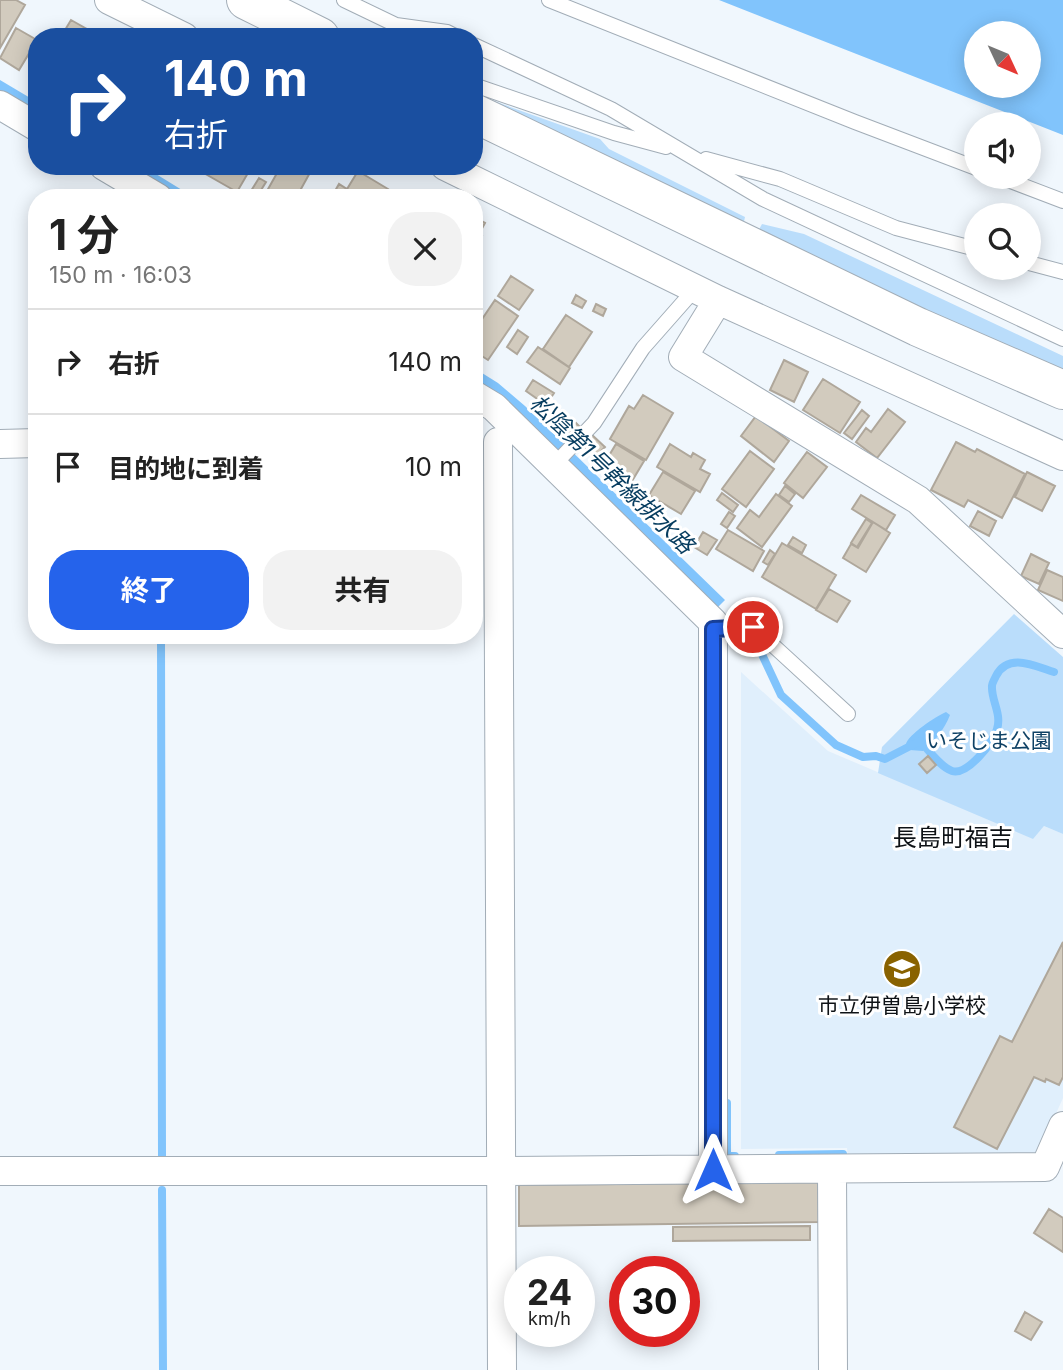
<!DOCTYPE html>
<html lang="ja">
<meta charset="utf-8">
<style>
body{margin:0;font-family:Inter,"Noto Sans JP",sans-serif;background:#f2f2f2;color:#222;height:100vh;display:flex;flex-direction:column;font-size:26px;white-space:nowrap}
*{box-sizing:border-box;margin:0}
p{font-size:23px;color:#767676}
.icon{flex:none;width:38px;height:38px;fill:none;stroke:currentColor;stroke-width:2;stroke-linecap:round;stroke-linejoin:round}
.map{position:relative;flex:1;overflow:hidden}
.sheet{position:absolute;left:28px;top:189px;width:455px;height:455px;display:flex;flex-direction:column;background:#fff;border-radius:28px;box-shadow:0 4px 18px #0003}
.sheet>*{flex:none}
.banner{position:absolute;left:28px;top:28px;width:455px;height:147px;border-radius:28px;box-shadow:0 4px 18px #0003;background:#1a4fa0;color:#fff;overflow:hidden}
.needle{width:46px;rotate:134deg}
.fabs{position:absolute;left:964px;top:21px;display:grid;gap:14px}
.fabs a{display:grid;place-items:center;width:77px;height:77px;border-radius:50%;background:#fff;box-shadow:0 4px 18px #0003;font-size:35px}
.speed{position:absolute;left:504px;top:1256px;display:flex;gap:14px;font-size:35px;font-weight:700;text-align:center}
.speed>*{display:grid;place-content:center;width:91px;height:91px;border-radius:50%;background:#fff;box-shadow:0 4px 18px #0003;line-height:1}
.speed small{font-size:18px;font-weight:400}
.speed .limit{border:10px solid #d22;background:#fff;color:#111}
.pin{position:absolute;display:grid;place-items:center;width:60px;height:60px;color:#fff;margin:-30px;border:4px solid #fff;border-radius:50%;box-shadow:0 2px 7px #0007}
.me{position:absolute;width:77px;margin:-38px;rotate:0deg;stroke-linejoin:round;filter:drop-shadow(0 0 5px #0008)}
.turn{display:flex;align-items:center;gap:24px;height:147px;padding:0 21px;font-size:32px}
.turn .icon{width:91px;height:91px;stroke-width:2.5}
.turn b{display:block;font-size:49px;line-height:60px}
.round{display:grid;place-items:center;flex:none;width:74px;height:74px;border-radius:28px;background:#f2f2f2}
.headline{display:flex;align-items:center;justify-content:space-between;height:119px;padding:0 21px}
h1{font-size:42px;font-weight:700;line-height:52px}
.action{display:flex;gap:14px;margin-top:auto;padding:14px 21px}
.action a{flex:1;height:80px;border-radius:28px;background:#2563eb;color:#fff;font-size:28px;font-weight:700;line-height:80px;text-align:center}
.action a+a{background:#f2f2f2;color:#222}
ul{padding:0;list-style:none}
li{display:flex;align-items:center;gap:21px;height:105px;padding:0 21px;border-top:2px solid #e0e0e0}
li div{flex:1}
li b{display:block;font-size:26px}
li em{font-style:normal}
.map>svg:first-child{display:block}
</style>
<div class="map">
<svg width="1063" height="1370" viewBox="0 0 1063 1370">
<rect width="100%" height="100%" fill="#f0f7fd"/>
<path fill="#e0effc" d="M741,672L828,751L1033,838L1044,826L1063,834V1098L1036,1158L848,1161L847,1148L741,1149Z"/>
<path fill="#baddfb" d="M474,94L600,139L609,149L745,217L742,231L474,98Z
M762,224L804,234L1063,356V379L755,237Z
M1014,614L1063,657V834L1044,826L1033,839L878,773L882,747Z"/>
<path fill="#81c4fc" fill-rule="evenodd" d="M719,0H1063V135ZM976,33H1029V86H976Z
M0,80L37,102V117L0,95Z
M119,166H143L195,198H171Z
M474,368L498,383L525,406L725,600L717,608L474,382Z
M946,712L950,715C944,730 935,741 923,751L910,750L906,744C908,735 936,716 946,712Z"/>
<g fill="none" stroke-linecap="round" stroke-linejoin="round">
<path stroke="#81c4fc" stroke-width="8" d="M161,635L162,1157
M758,646L781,695L836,745L863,757L876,756L885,759L920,741C929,750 940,767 952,771C967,776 994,742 997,729C1002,714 991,700 992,686C992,683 995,678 996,676C1008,652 1035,666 1054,672
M727,1103V1156H735
M779,1155L843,1154V1161
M162,1190L163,1370"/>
</g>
<path fill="#d2cbbe" stroke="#afa79b" stroke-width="2" d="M0,0H16L25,5L0,48Z
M71,20L101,37H57L59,33L62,35Z
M16,28L37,40L19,70L0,58Z
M206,166H252L237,192L202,172Z
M281,166H308L312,169L296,198H263Z
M358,171L388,189L383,198H331L339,184L347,189Z
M259,178L266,182L258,195L251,191Z
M474,217L485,223L479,234L482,236L474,250Z
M511,276L533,290L519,310L498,296Z
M576,295L586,301L582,308L572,303Z
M495,300L518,316L488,360L474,351V331Z
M596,304L606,309L603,316L593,311Z
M566,315L592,332L569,367L543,349Z
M518,330L528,337L517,354L507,347Z
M538,347L570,368L560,384L527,362Z
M784,360L808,372L794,402L770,390Z
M823,379L860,402L840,433L803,410Z
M533,380L554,393L546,405L526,391Z
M643,395L673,413L646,460L610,439L629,406L634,409Z
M888,409L905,422L877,458L856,442L866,428L871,432Z
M862,410L869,416L852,439L844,433Z
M756,416L789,441L774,462L741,436Z
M573,420L581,428L573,436L565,429Z
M591,434L605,447L595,458L581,445Z
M956,442L975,452L977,449L1025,474L1002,518L968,500L964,507L931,490Z
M616,444L644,461L632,481L604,464Z
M670,444L691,457L693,453L705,460L700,469L710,474L700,492L657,467Z
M750,451L774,469L746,507L722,489Z
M807,452L827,467L803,498L784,483Z
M663,472L695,491L681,514L649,495Z
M1027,472L1055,486L1042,511L1015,497Z
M785,486L795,494L789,502L779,495Z
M722,493L738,505L733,512L717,500Z
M776,494L792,506L762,547L737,528L750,510L759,517Z
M861,495L895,515L886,530L852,509Z
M978,511L996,521L989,536L970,526Z
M729,512L735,516L727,528L721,524Z
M866,519L872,523L857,547L851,543Z
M873,522L890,533L866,572L843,558L851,544L858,548Z
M728,530L764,551L753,571L716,549Z
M703,532L717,540L707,555L694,547Z
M793,537L806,545L802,553L788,545Z
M782,543L836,575L816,609L762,577Z
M770,550L775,554L768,565L763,562Z
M1031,554L1049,563L1039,584L1021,576Z
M1047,570L1063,577V601L1038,590Z
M829,589L850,601L837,622L816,610Z
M928,756L936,765L927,773L919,764Z
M1063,942V1077L1059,1085L1046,1079L1045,1082L1034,1077L997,1149L954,1127L1000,1036L1012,1042Z
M818,1182L819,1222L519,1226V1185Z
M1049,1209L1063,1218V1252L1034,1233Z
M810,1226V1240L673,1241V1227Z
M1025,1312L1042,1322L1031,1340L1015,1331Z"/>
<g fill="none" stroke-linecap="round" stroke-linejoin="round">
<defs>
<path id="lane" d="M344,0L396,25L447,32L457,37
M549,0L855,122L976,168
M474,45L611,109L763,199L1063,339
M474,85L614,133L666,147
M706,159L780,179L896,228L976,249
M1000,177L1063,201
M1029,263L1063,272
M553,466L594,423L643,348L695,289
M713,629L753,627L848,714"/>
<path id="street" d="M109,0L184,37
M0,105L37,127
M104,166L158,198
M445,166L718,300L1063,456
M718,300L683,357L918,500L1063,634
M474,395L494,407L713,622V1170
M498,442L502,1370
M0,444L37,443
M832,1170L833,1370
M0,1171H502L1045,1167L1063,1126"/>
<path id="secondary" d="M246,0L320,37
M474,113L918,327L1063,390"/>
</defs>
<use href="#lane" stroke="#a2adb7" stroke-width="16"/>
<use href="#street" stroke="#a2adb7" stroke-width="30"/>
<use href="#secondary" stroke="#a2adb7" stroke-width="40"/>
<use href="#lane" stroke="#fff" stroke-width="14"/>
<use href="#street" stroke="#fff" stroke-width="28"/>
<use href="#secondary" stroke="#fff" stroke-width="38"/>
</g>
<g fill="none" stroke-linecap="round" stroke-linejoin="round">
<defs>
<path id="route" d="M713,1170V629L753,627"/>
</defs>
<use href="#route" stroke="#184099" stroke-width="18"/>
<use href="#route" stroke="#2563eb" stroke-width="12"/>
</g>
<defs>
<symbol id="school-disc" viewBox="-11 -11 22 22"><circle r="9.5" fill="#896200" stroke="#fff"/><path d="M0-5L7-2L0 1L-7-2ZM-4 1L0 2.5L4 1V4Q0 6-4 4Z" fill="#fff"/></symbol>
</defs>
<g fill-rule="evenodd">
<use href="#school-disc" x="880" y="947" width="44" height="44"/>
</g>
<g text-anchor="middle" stroke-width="6" stroke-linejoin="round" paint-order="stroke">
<g font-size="21" fill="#0e4165" stroke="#fff">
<text x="989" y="748">いそじま公園</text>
</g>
<g font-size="21" fill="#0e1216" stroke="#fff">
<text x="902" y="1013">市立伊曽島小学校</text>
</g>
<g font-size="23" font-style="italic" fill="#063c5f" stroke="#fff">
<text transform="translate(612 474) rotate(44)" y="8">松陰第1号幹線排水路</text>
</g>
<g font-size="24" fill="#0e1216" stroke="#fff">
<text x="953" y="846">長島町福吉</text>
</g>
</g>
</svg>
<div class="fabs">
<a><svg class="needle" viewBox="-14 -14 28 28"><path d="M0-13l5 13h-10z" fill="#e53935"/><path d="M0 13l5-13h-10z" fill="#767676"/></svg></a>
<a><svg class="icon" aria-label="sound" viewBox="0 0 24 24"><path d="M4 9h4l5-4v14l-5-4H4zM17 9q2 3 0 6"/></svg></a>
<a><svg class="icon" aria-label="search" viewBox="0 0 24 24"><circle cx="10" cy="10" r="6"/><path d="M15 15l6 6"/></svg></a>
</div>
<div class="speed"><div>24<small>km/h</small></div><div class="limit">30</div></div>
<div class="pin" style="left:753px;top:627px;background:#d93025"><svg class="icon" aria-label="arrive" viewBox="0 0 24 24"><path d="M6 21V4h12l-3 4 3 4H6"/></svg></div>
<svg class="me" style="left:713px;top:1170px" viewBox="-20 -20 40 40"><path d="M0-17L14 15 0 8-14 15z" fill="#2563eb" stroke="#fff" stroke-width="4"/></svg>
<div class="banner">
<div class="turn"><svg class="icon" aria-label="right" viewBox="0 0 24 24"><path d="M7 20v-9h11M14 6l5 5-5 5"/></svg><div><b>140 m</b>右折</div></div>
</div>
<section class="sheet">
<div class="headline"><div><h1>1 分</h1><p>150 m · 16:03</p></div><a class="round"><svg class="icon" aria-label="close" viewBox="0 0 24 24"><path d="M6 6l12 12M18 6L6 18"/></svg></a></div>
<ul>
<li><svg class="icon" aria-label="right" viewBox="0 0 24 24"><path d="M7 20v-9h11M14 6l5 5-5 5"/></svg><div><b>右折</b></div><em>140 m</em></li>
<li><svg class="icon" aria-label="arrive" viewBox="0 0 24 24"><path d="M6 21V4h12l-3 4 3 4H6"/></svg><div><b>目的地に到着</b></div><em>10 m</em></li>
</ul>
<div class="action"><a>終了</a><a>共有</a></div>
</section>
</div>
